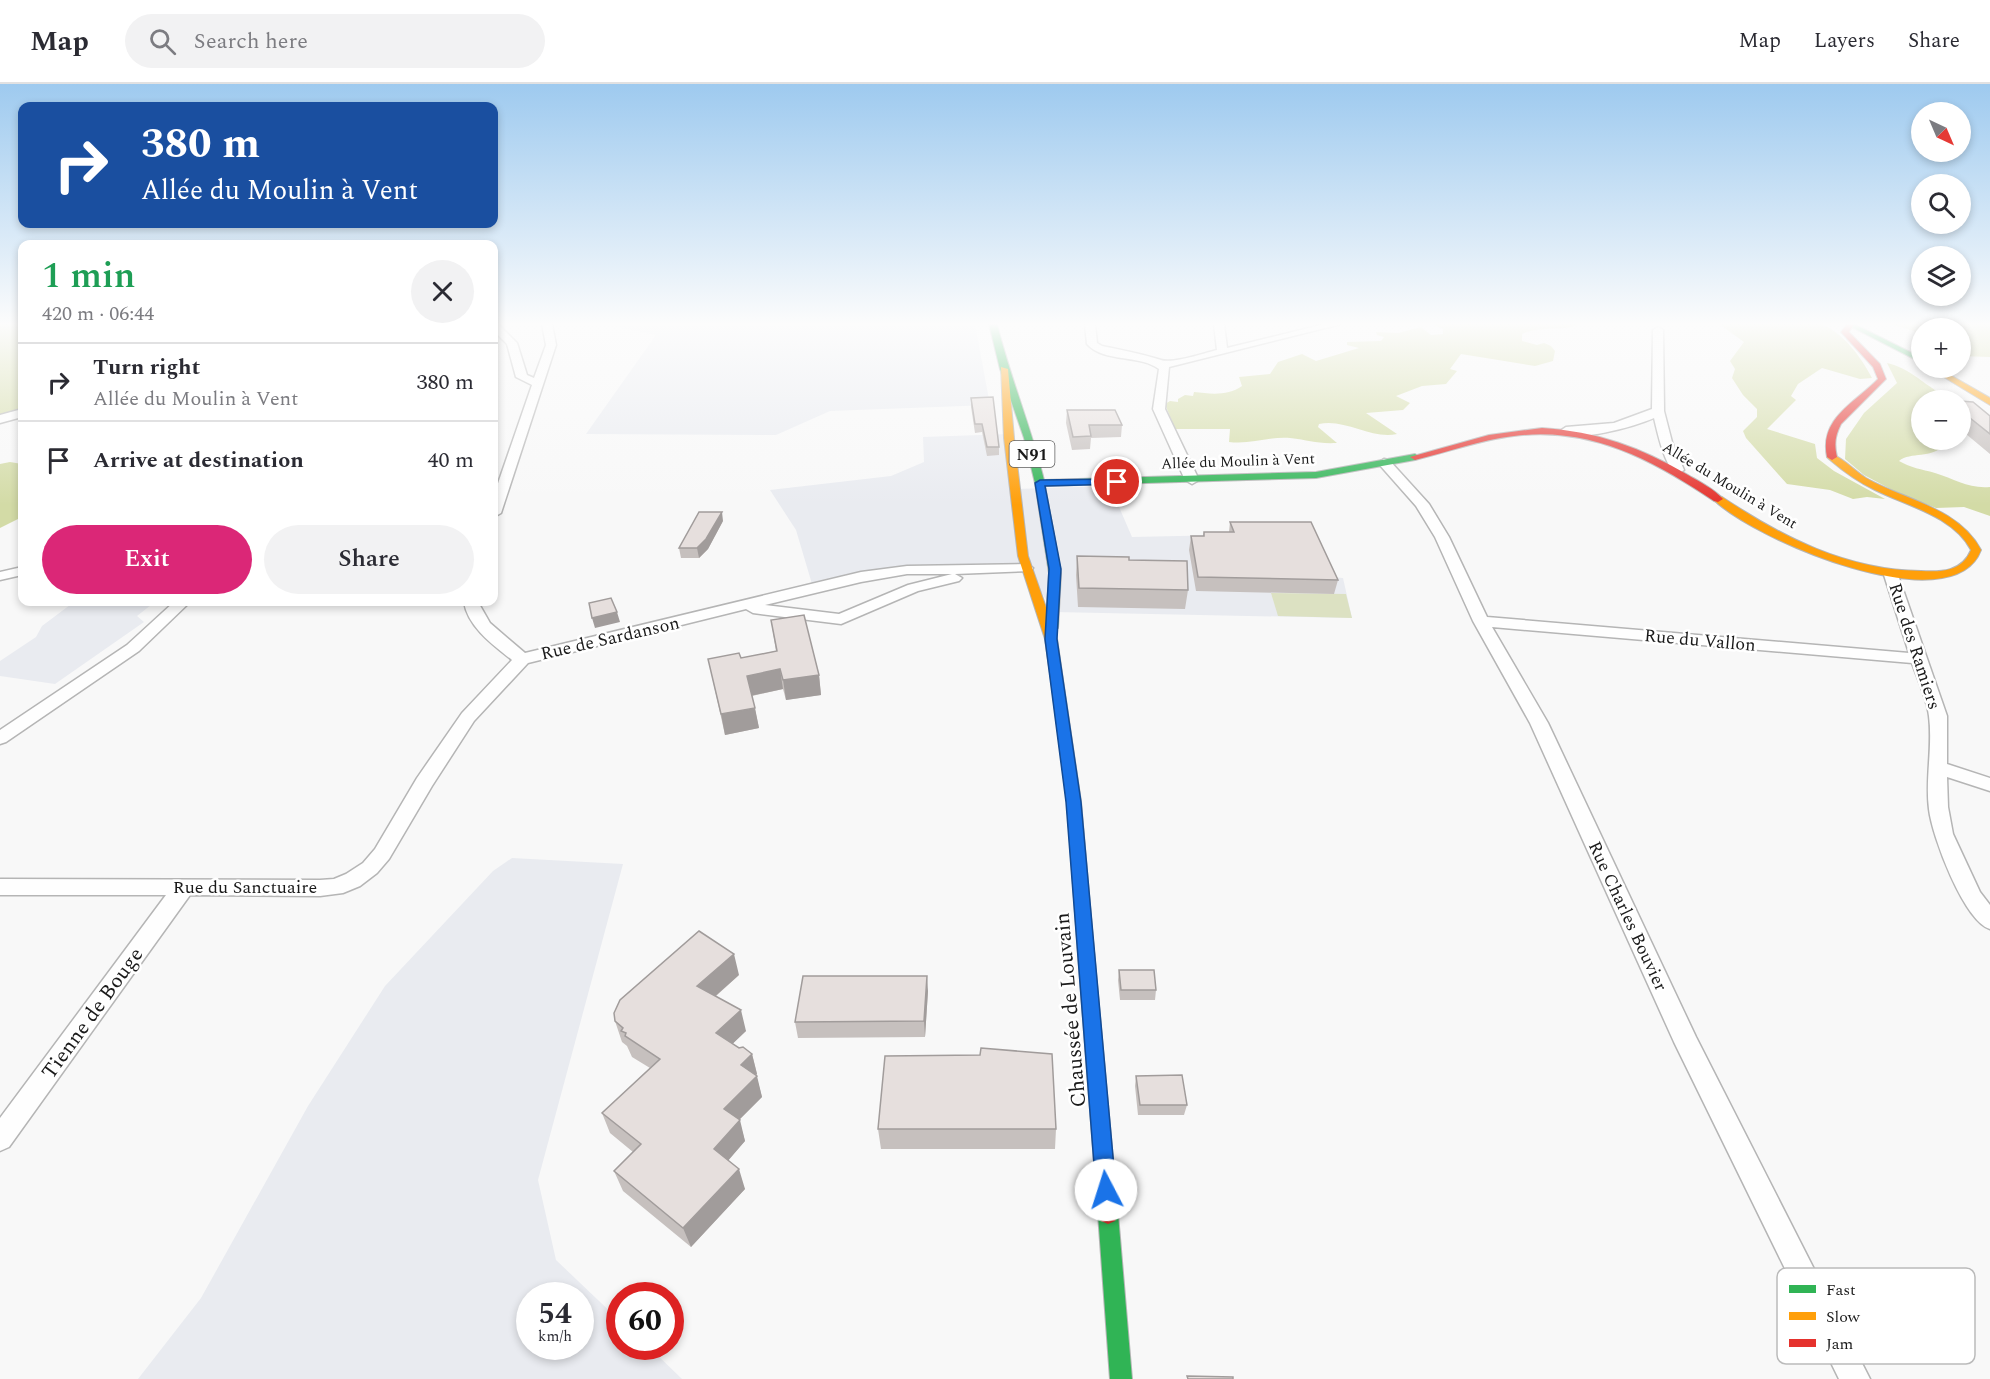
<!DOCTYPE html>
<meta charset="utf-8">
<style>
body{margin:0;font-family:Spectral,serif;background:#f2f2f3;color:#2b2b33;height:100vh;display:flex;flex-direction:column;font-size:22px;white-space:nowrap}
*{box-sizing:border-box;margin:0}
p{font-size:20px;color:#7c7c81}
.icon{flex:none;width:33px;height:33px;fill:none;stroke:currentColor;stroke-width:2;stroke-linecap:round;stroke-linejoin:round}
.map{position:relative;flex:1;overflow:hidden}
.panel{position:absolute;left:18px;top:156px;width:480px;height:366px;display:flex;flex-direction:column;background:#fff;border-radius:12px;box-shadow:0 3px 9px #0003}
.panel>*{flex:none}
.guide{position:absolute;left:18px;top:18px;width:480px;height:126px;border-radius:12px;box-shadow:0 3px 9px #0003;background:#1a4fa0;color:#fff;overflow:hidden}
.needle{width:39px;rotate:136deg}
.fabs{position:absolute;left:1911px;top:18px;display:grid;gap:12px}
.fabs a{display:grid;place-items:center;width:60px;height:60px;border-radius:50%;background:#fff;box-shadow:0 3px 9px #0003;font-size:30px}
.speed{position:absolute;left:516px;top:1198px;display:flex;gap:12px;font-size:30px;font-weight:700;text-align:center}
.speed>*{display:grid;place-content:center;width:78px;height:78px;border-radius:50%;background:#fff;box-shadow:0 3px 9px #0003;line-height:1}
.speed small{font-size:15px;font-weight:400}
.speed .limit{border:9px solid #d22;background:#fff;color:#111}
.pin{position:absolute;display:grid;place-items:center;width:51px;height:51px;color:#fff;margin:-26px;border:3px solid #fff;border-radius:50%;box-shadow:0 2px 6px #0007}
.me{position:absolute;width:66px;margin:-33px;rotate:355deg;stroke-linejoin:round;filter:drop-shadow(0 0 4px #0008)}
.turn{display:flex;align-items:center;gap:21px;height:126px;padding:0 24px;font-size:27px}
.turn .icon{width:78px;height:78px;stroke-width:2.5}
.turn b{display:block;font-size:42px;line-height:51px}
.round{display:grid;place-items:center;flex:none;width:63px;height:63px;border-radius:32px;background:#f2f2f3}
.head{display:flex;align-items:center;justify-content:space-between;height:102px;padding:0 24px}
h1{font-size:36px;font-weight:600;line-height:45px;color:#1e9e55}
.button{display:flex;gap:12px;margin-top:auto;padding:12px 24px}
.button a{flex:1;height:69px;border-radius:36px;background:#db2777;color:#fff;font-size:24px;font-weight:600;line-height:69px;text-align:center}
.button a+a{background:#f2f2f3;color:#2b2b33}
ul{padding:0;list-style:none}
li{display:flex;align-items:center;gap:18px;height:78px;padding:0 24px;border-top:2px solid #e1e1e2}
li div{flex:1}
li b{display:block;font-size:22px}
li em{font-style:normal}
header{display:flex;align-items:center;gap:36px;box-sizing:border-box;height:84px;padding:0 30px;background:#fff;border-bottom:2px solid #e1e1e2}
header strong{font-size:28px}
nav{display:flex;gap:33px;margin-inline-start:auto;font-size:21px}
.search{width:420px;height:54px;background:#f2f2f3;display:flex;align-items:center;gap:15px;box-sizing:border-box;padding:0 21px;border-radius:33px;color:#7c7c81;font-size:22px}
.map>svg:first-child{display:block}
</style>
<header>
<strong>Map</strong>
<div class="search"><svg class="icon" aria-label="search" viewBox="0 0 24 24"><circle cx="10" cy="10" r="6"/><path d="M15 15l6 6"/></svg>Search here</div>
<nav><a>Map</a><a>Layers</a><a>Share</a></nav>
</header>
<div class="map">
<svg width="1990" height="1295" viewBox="0 0 1990 1295">
<rect width="100%" height="100%" fill="#f8f8f8"/>
<path fill="#e9ebf0" fill-rule="evenodd" d="M604,240H975L990,321L830,327L776,351L586,350L656,251Z
M1009,350L1013,405L1110,402L1132,453L1312,449L1331,493L1343,494L1352,534L1054,528L1026,484L907,486L812,500L796,446L770,406L891,392L924,378L923,353Z
M74,518L151,521L137,532L144,538L55,600L0,592V577L36,553L42,542Z
M512,774L623,780L538,1096L556,1176L619,1236L620,1263H649L682,1295H138L201,1214L308,1022L385,902L493,787ZM530,1212H580V1263H530Z"/>
<path fill="#dce1c2" d="M1271,509L1346,510L1352,534L1278,532Z"/>
<path fill="#d3dba6" d="M0,240H22V325L0,331Z
M1437,240H1579C1566,248 1541,241 1522,250V257L1537,261L1544,259L1551,262L1555,267L1553,277L1535,282L1461,270L1450,285L1457,287L1446,300L1422,302L1396,312L1410,319L1403,326L1366,329L1397,350C1372,356 1345,334 1319,340L1318,343L1337,359C1316,360 1309,356 1290,354C1271,352 1250,361 1229,358L1230,345H1175L1165,320L1170,317L1178,318V315L1185,311L1193,312L1194,308C1211,310 1228,312 1242,302L1239,293L1270,290L1278,278L1302,270L1316,277L1359,264L1347,261V258L1381,257L1384,253L1377,251L1376,248L1398,249L1421,243L1431,251L1443,250V245L1434,241Z
M1719,240H1822C1844,250 1861,273 1872,294L1860,295L1822,284L1798,300L1791,312L1796,316L1767,345L1815,360L1817,374L1834,387L1885,415L1867,413L1853,415L1830,406L1787,400L1746,354L1743,347L1757,333V325L1743,311L1732,294L1735,285L1730,277L1744,258Z
M1890,240H1990V273L1961,272L1960,244H1922L1921,254L1914,247Z
M1887,279C1909,284 1921,298 1940,309C1957,318 1969,313 1986,329L1984,331L1961,329L1960,316H1922V356H1941L1945,360C1931,376 1911,367 1899,377C1911,384 1921,385 1935,389C1955,395 1969,405 1990,403V432L1964,423L1936,424L1896,408L1864,391L1845,375L1846,355L1864,329L1897,299Z
M10,378L22,380V433L0,444V380Z"/>
<g fill="none" stroke-linecap="round" stroke-linejoin="round">
<defs>
<path id="street" d="M494,240H498L517,259L527,291L534,294L546,261L542,240H552L556,261L501,429L494,433V411L532,301L516,293L507,260L494,247Z
M1085,240H1095L1097,259L1102,262C1122,266 1142,270 1161,276C1173,280 1204,269 1217,266L1214,240H1224L1227,264L1325,240H1341L1169,283L1165,325L1199,396L1192,400L1185,396L1153,325L1159,285C1139,270 1104,279 1087,260Z
M1658,243L1663,246L1664,327L1672,358L1684,386L1678,390C1665,386 1657,346 1654,334C1636,342 1575,360 1560,347L1566,343L1614,339L1652,325L1653,246Z
M22,325V333L0,339V331Z
M1384,375L1389,376L1429,420L1449,453L1487,533L1909,569L1884,491L1891,487L1898,491L1947,632V680L1990,694V707L1947,693L1948,723L1953,750L1980,808L1990,821V845C1964,837 1932,752 1929,725C1925,695 1933,663 1929,632C1927,615 1918,596 1912,579L1492,543L1548,639L1696,953L1870,1295H1839L1674,958L1530,639L1473,537L1435,453L1416,422L1378,379Z
M1026,480L1033,484L1031,487L955,490L962,494L959,497L918,507L841,540L753,529L746,525L528,579L474,637L432,702L389,775L377,789L360,802L343,809L320,812L190,811L9,1063L0,1067V1034L166,811H0V795L320,796L334,795L346,790L363,779L375,765L417,694L462,629L512,576C493,561 468,543 464,518H478L490,539L525,569L861,488L907,482ZM907,490H952L908,501L839,530L765,521L861,498Z
M22,483V491L0,496V488Z
M174,518H190L139,567L6,658L0,660V646L127,561Z"/>
<path id="fast" d="M989,240H997C1010,293 1031,343 1044,396L1316,388L1415,370L1420,373L1415,376L1316,394L1045,402L1061,489L1058,544L1052,548L1048,547L1046,544L1049,489L1035,399L1024,354L1000,285Z
M1846,240H1854L1922,274V279Z
M1057,592L1063,596L1081,718L1093,856L1091,861L1085,863L1079,861L1077,856L1067,718L1051,596Z
M1108,1120L1115,1123L1118,1130L1132,1295H1110L1098,1130L1101,1123Z"/>
<path id="slow" d="M1001,283L1008,285L1014,354L1028,472L1057,555L1063,596L1057,600L1051,596L1045,555L1018,472L1004,354Z
M1929,284H1938L1990,314V321Z
M1832,370C1844,375 1855,387 1866,394C1905,416 1959,424 1981,466C1953,541 1752,455 1713,415L1718,412L1722,413C1782,453 1846,486 1921,487C1941,488 1962,488 1971,466C1953,432 1907,422 1875,406C1858,398 1843,387 1829,375L1827,373Z"/>
<path id="jam" d="M1847,240H1854L1849,248L1880,280L1886,295L1841,340C1835,352 1834,360 1837,373L1832,376L1827,373C1819,334 1855,319 1878,295L1873,283L1841,248Z
M1542,344C1596,347 1642,364 1688,391C1700,398 1714,405 1723,415L1718,418L1714,417C1653,376 1590,342 1514,352C1480,356 1448,368 1415,376L1410,373L1489,351Z
M1085,849L1091,851L1093,856L1118,1130L1115,1137L1108,1140L1101,1137L1098,1130L1077,856L1079,851Z"/>
</defs>
<use href="#street" stroke="#b5b5b5" stroke-width="3"/>
<use href="#fast" stroke="#b5b5b5" stroke-width="2"/>
<use href="#slow" stroke="#b5b5b5" stroke-width="2"/>
<use href="#jam" stroke="#b5b5b5" stroke-width="2"/>
<use href="#street" fill="#fefefe" fill-rule="evenodd"/>
<use href="#fast" fill="#30b455" fill-rule="evenodd"/>
<use href="#slow" fill="#ff9f0a" fill-rule="evenodd"/>
<use href="#jam" fill="#e5322d" fill-rule="evenodd"/>
</g>
<path fill="#c6c0be" d="M971,314L999,363V371L987,372L982,348L975,349L971,323Z
M1960,317L1990,332V370L1960,345Z
M1067,326L1122,341L1121,353L1091,354L1090,365L1072,366L1066,339Z
M723,437L708,465L699,474H681L679,464Z
M1230,438L1338,496L1334,510L1196,507L1189,466L1191,452H1203L1204,448H1229Z
M1077,472L1129,476L1188,506L1185,525L1078,523L1076,491Z
M771,536L819,591L821,611L786,616L783,605L752,612L759,644L725,651L708,575L741,574L776,567Z
M1119,886L1156,906L1155,916H1120L1118,896Z
M739,891L716,912L746,947L732,960L739,964L752,970L757,990L756,991L762,1013L739,1036L745,1057L728,1076L745,1105L691,1163L623,1107L614,1087L633,1068L610,1049L602,1029L650,984L632,973L627,962L622,958L615,937Z
M928,907L925,953L798,954L795,938Z
M1136,992L1187,1021L1184,1031H1138L1135,1002Z
M878,1045H1056L1055,1065H881Z"/>
<path fill="#a19c9b" d="M722,428L723,437L708,465L699,474L697,464Z
M617,528L620,538L595,544L592,534Z
M780,585L783,605L750,612L747,592Z
M819,591L821,611L786,616L783,596Z
M755,624L759,644L725,651L721,630Z
M734,870L739,891L703,923L697,902Z
M927,892L928,907L925,953L924,937Z
M741,926L746,947L722,970L716,949Z
M752,970L757,990L747,1002L741,981Z
M757,992L762,1013L730,1045L724,1025Z
M740,1036L745,1057L721,1085L714,1065Z
M739,1085L745,1105L691,1163L683,1144Z"/>
<path fill="#e6dfdd" stroke="#a19c9b" stroke-width="1.5" d="M993,313L999,363H987L982,340H975L971,314Z
M1960,317L1973,318L1990,332V350L1960,326Z
M1067,326H1115L1122,341H1089L1091,352L1073,353Z
M699,428H722L706,455L697,464H679Z
M1230,438H1311L1338,496L1198,493L1191,452H1204V448H1234Z
M1077,472L1129,473V476L1187,477L1188,506L1079,504Z
M611,514L617,528L592,534L589,519Z
M804,531L819,591L783,596L780,585L747,592L755,624L721,630L708,575L739,569L741,574L777,567L771,536Z
M699,847L734,870L697,902L741,926L716,949L739,964L743,963L752,970L741,981L757,992L724,1025L740,1036L714,1065L739,1085L683,1144L614,1087L641,1060L602,1029L660,975L625,952L626,949L621,947L623,944L615,937L614,929L620,916Z
M1119,886H1154L1156,906H1121Z
M803,892H927L924,937L795,938Z
M981,964L1052,970L1056,1045H878L885,972L980,971Z
M1182,991L1187,1021H1140L1136,992Z
M1187,1292L1233,1293V1295H1188Z"/>
<linearGradient id="sky" x2="0" y2="1"><stop stop-color="#9ecaef"/><stop offset="0.57" stop-color="#fcfcfc"/><stop offset="1" stop-color="#fcfcfc" stop-opacity="0"/></linearGradient>
<rect width="1990" height="421" fill="url(#sky)"/>
<path fill="#1a73e8" stroke="#114b97" stroke-width="1.5" d="M1117,395L1122,398L1121,400L1045,402L1061,485L1057,555L1081,718L1116,1106L1113,1113L1106,1116L1099,1113L1096,1106L1066,718L1045,555L1049,485L1035,399L1040,396Z"/>
<g text-anchor="middle" stroke-width="5" stroke-linejoin="round" paint-order="stroke">
<g font-size="15" fill="#1a1a1a" stroke="#fff">
<text transform="translate(1238 377) rotate(-2)" y="5">Allée du Moulin à Vent</text>
<text transform="translate(1730 401) rotate(31)" y="5">Allée du Moulin à Vent</text>
</g>
<rect fill="#fff" stroke="#5f5f5f" stroke-width="1.5" x="1009.5" y="357" width="45" height="26" rx="4.5"/>
<g font-size="16" font-weight="bold" fill="#1a1a1a">
<text x="1032" y="376">N91</text>
</g>
<g font-size="18" fill="#1a1a1a" stroke="#fff">
<text transform="translate(610 554) rotate(-13)" y="6">Rue de Sardanson</text>
<text transform="translate(1700 556) rotate(5)" y="6">Rue du Vallon</text>
<text transform="translate(1915 562) rotate(72)" y="6">Rue des Ramiers</text>
<text x="245" y="809">Rue du Sanctuaire</text>
<text transform="translate(1628 832) rotate(65)" y="6">Rue Charles Bouvier</text>
</g>
<g font-size="21" fill="#1a1a1a" stroke="#fff">
<text transform="translate(1070 926) rotate(-95)" y="7">Chaussée de Louvain</text>
<text transform="translate(92 929) rotate(-54)" y="7">Tienne de Bouge</text>
</g>
</g>
<rect x="1777" y="1184" width="198" height="96" rx="9" fill="#fff" stroke="#bababa" stroke-width="1.5"/>
<rect x="1789" y="1201" width="27" height="8" fill="#30b455"/>
<rect x="1789" y="1228" width="27" height="8" fill="#ff9f0a"/>
<rect x="1789" y="1255" width="27" height="8" fill="#e5322d"/>
<g font-size="16" fill="#1a1a1a">
<text x="1826" y="1211">Fast</text>
<text x="1826" y="1238">Slow</text>
<text x="1826" y="1265">Jam</text>
</g>
</svg>
<div class="fabs">
<a><svg class="needle" viewBox="-14 -14 28 28"><path d="M0-13l5 13h-10z" fill="#e53935"/><path d="M0 13l5-13h-10z" fill="#7c7c81"/></svg></a>
<a><svg class="icon" aria-label="search" viewBox="0 0 24 24"><circle cx="10" cy="10" r="6"/><path d="M15 15l6 6"/></svg></a>
<a><svg class="icon" aria-label="layers" viewBox="0 0 24 24"><path d="M12 4l9 5-9 5-9-5zM3 14l9 5 9-5"/></svg></a>
<a>+</a>
<a>−</a>
</div>
<div class="speed"><div>54<small>km/h</small></div><div class="limit">60</div></div>
<div class="pin" style="left:1117px;top:398px;background:#d93025"><svg class="icon" aria-label="arrive" viewBox="0 0 24 24"><path d="M6 21V4h12l-3 4 3 4H6"/></svg></div>
<svg class="me" style="left:1106px;top:1106px" viewBox="-20 -20 40 40"><circle r="19" fill="#fff"/><path d="M0-13L10 11 0 6-10 11z" fill="#1a73e8"/></svg>
<div class="guide">
<div class="turn"><svg class="icon" aria-label="right" viewBox="0 0 24 24"><path d="M7 20v-9h11M14 6l5 5-5 5"/></svg><div><b>380 m</b>Allée du Moulin à Vent</div></div>
</div>
<section class="panel">
<div class="head"><div><h1>1 min</h1><p>420 m · 06:44</p></div><a class="round"><svg class="icon" aria-label="close" viewBox="0 0 24 24"><path d="M6 6l12 12M18 6L6 18"/></svg></a></div>
<ul>
<li><svg class="icon" aria-label="right" viewBox="0 0 24 24"><path d="M7 20v-9h11M14 6l5 5-5 5"/></svg><div><b>Turn right</b><p>Allée du Moulin à Vent</p></div><em>380 m</em></li>
<li><svg class="icon" aria-label="arrive" viewBox="0 0 24 24"><path d="M6 21V4h12l-3 4 3 4H6"/></svg><div><b>Arrive at destination</b></div><em>40 m</em></li>
</ul>
<div class="button"><a>Exit</a><a>Share</a></div>
</section>
</div>
